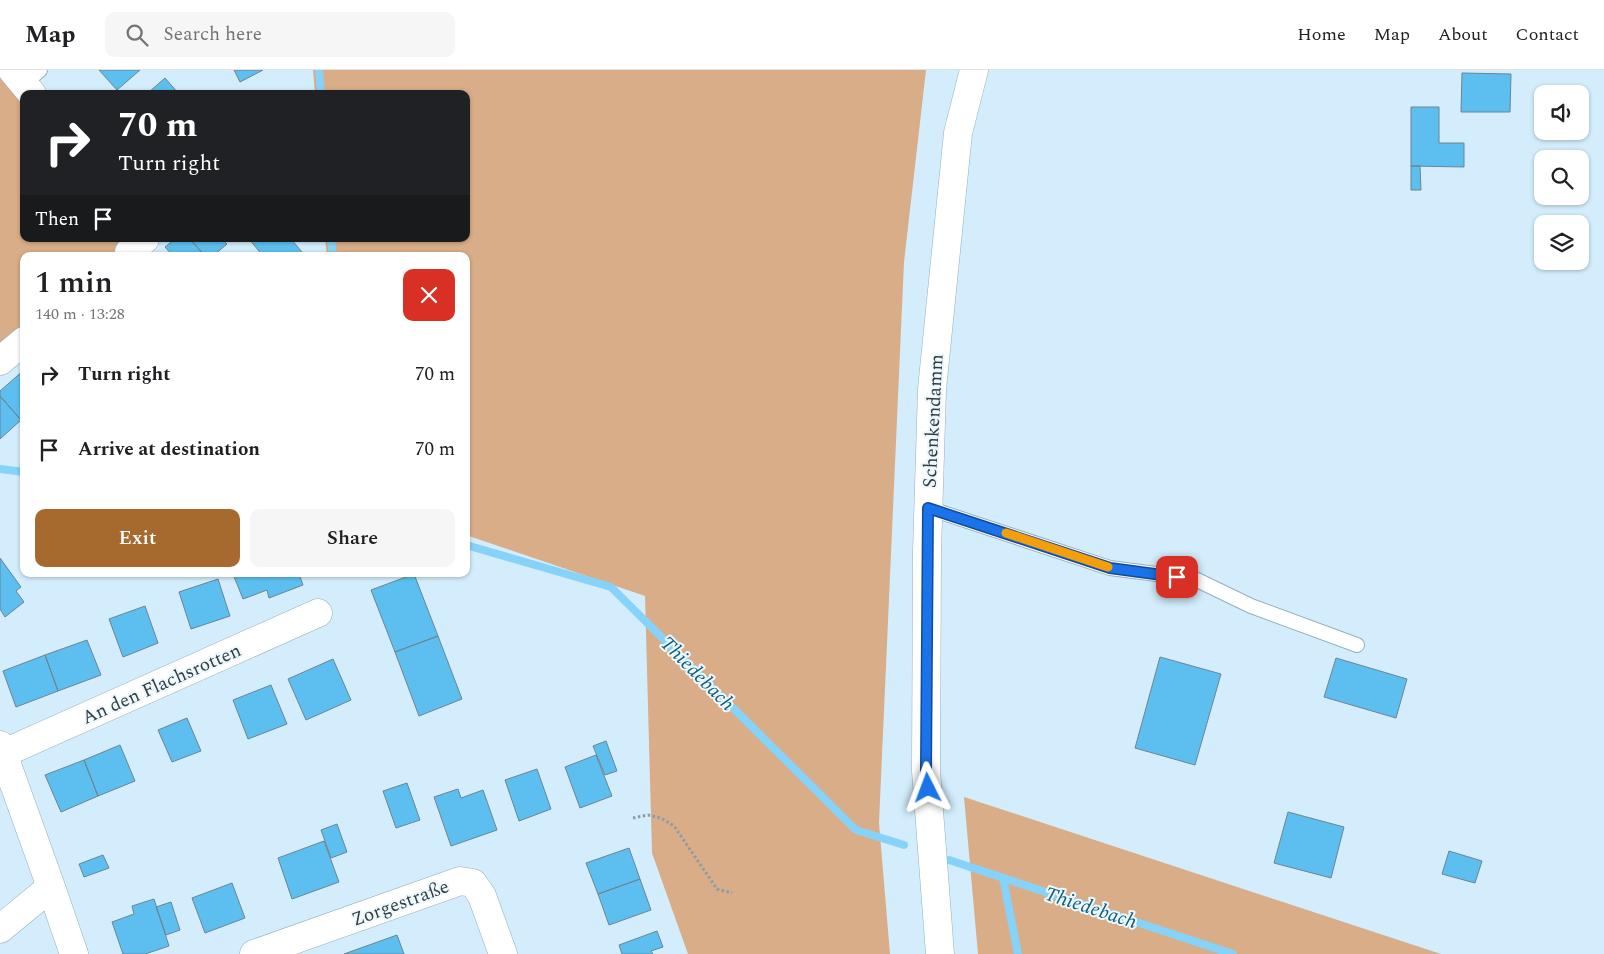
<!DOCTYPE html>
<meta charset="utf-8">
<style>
body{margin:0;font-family:Spectral,serif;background:#f6f6f6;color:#202124;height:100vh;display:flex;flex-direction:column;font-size:19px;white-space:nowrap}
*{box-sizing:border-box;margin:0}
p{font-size:16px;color:#757577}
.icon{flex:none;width:28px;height:28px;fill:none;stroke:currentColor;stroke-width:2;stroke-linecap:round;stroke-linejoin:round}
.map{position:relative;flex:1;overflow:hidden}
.sheet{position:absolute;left:20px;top:182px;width:450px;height:325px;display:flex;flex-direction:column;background:#fff;border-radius:10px;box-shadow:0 1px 4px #0004}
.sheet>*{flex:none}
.top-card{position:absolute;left:20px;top:20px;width:450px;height:152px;border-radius:10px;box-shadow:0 1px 4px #0004;background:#202124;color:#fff;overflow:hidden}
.fabs{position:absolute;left:1534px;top:15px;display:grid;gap:10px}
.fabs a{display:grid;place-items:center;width:55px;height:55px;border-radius:10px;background:#fff;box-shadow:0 1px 4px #0004;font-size:25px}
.pin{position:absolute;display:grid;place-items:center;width:42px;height:42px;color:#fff;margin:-21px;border-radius:10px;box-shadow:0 2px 8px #0006}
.me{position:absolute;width:55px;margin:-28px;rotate:357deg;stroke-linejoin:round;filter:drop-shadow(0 0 4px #0008)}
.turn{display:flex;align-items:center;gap:18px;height:105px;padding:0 15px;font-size:22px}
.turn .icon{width:65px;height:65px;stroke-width:2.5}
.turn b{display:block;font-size:35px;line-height:42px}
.then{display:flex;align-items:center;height:48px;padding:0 15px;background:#0003;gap:10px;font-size:19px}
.round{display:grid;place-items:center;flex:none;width:52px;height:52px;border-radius:10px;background:#f6f6f6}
.headline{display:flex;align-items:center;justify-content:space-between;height:85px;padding:0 15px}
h1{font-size:30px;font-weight:600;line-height:38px}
.primary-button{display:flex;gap:10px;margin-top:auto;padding:10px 15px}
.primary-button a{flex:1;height:58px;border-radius:10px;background:#a6692e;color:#fff;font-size:20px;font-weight:600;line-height:58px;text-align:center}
.primary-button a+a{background:#f6f6f6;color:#202124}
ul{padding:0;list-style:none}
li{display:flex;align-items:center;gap:15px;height:75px;padding:0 15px}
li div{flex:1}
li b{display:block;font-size:19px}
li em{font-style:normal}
header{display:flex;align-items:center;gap:30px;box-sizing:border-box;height:70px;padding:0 25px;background:#fff;border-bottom:1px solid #e0e0e0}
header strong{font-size:24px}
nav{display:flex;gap:28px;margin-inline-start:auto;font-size:18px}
.search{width:350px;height:45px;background:#f6f6f6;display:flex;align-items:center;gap:12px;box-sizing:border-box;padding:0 18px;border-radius:10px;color:#757577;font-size:19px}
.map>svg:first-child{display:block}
</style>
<header>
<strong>Map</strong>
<div class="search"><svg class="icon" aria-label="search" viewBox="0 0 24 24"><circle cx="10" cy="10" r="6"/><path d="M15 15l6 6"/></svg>Search here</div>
<nav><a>Home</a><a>Map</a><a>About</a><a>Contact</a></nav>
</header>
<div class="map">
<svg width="1604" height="884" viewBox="0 0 1604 884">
<rect width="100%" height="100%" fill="#d3edfc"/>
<path fill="#d8ad88" d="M0,0L24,24V169H132L124,186H24V271L0,278Z
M313,0H926L904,192L879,753L890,884H688L652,783L645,526L466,465V186H327L325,169H466V24H315Z
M964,727L1441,884H978Z"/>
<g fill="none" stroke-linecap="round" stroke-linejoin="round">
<path stroke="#87d2f9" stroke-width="8" d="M319,0L321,24
M331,169L333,186
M0,399L24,402
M466,475L611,517L856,760L904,775
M949,790L1233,884
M1003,808L1018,884"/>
</g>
<path fill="#5dbfef" stroke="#6d8492" d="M99,0H140L117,20Z
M234,0H263L240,12Z
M1462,3L1511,4L1510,42H1461Z
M165,8L179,24H150L149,22Z
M1411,37H1439V73H1464V97L1411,96Z
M1411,96H1420L1421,120H1411Z
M175,169H190L205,186H173L165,177Z
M190,169H222L227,174L213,186H205Z
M249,169H291L302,182L297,186H263Z
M24,300V348L21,350L0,326V321Z
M0,326L21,350L0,369Z
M0,488L21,517L16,521L24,532L5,547L0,539Z
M233,504H299L303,515L269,528L267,520L243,529Z
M414,504L438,566L395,582L371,520Z
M218,509L230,546L191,559L179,522Z
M145,536L158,573L123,587L109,549Z
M438,566L462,629L419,646L395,582Z
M87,570L101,605L58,621L45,585Z
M45,585L58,621L16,637L3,601Z
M1160,587L1221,604L1195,695L1135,678Z
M1336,588L1407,609L1396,648L1324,627Z
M333,589L351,630L306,650L288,609Z
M271,615L287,654L248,669L233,630Z
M187,648L201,681L172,692L158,660Z
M606,671L617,701L605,705L593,676Z
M120,675L135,711L98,726L84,690Z
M596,685L612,726L580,738L565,697Z
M84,690L98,726L61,742L45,705Z
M537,699L551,739L519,751L505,710Z
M407,713L420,750L396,758L383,721Z
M458,719L461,728L483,720L497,760L451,776L434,727Z
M1288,742L1344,757L1331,808L1274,793Z
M337,754L347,782L331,788L321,760Z
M324,771L339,812L292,829L278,788Z
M629,778L640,809L598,824L586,793Z
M1449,781L1482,791L1475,813L1442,804Z
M103,785L109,798L84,807L79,794Z
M640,809L651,840L609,855L598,824Z
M232,813L245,848L205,863L192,828Z
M154,829L169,876L145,884H123L112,852L134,844L132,836Z
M171,832L180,860L166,865L156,837Z
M657,861L663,877L651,881L653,884H622L619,875Z
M397,865L404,884H344Z"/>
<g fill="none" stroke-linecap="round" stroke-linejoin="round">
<defs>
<path id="service" d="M24,14L40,0
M928,438L1110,498L1195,509L1251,536L1357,575"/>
<path id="minor" d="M12,0L32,24
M129,182L145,169
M0,291L24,271
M0,675L51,817L0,859
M4,683L318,543
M51,817L74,884
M254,884L460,811L473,813L482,826L503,884"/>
<path id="tertiary" d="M940,884L926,701L927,482L932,319L958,63L974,0"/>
</defs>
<use href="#service" stroke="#96afbd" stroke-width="16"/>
<use href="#minor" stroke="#96afbd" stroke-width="29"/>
<use href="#tertiary" stroke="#96afbd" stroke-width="29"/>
<path stroke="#8a9da7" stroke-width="3" stroke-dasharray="2.5 2.5" stroke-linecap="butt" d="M633,748L648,745L661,748L674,756L717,819L732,823"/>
<use href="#service" stroke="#fff" stroke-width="14"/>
<use href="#minor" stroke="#fff" stroke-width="28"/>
<use href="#tertiary" stroke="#fff" stroke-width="28"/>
</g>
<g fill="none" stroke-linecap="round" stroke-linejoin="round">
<defs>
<path id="route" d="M928,718L926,701L928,438L1110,498L1177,507"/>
</defs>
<use href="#route" stroke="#114b97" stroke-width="12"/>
<use href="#route" stroke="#1a73e8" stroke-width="9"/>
<path stroke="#f59e0b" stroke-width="9" d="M1006,463L1108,497"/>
</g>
<g text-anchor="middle" stroke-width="4" stroke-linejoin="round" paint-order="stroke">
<g font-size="19" fill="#333e43" stroke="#edf8fd">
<text transform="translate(932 351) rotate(-87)" y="7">Schenkendamm</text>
<text transform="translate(161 613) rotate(-24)" y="7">An den Flachsrotten</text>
<text transform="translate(400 832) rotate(-20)" y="7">Zorgestraße</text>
</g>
<g font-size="20" font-style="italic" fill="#0f5d7e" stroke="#edf8fd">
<text transform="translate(698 603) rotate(45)" y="7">Thiedebach</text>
<text transform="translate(1091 837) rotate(18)" y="7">Thiedebach</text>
</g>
</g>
</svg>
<div class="fabs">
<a><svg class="icon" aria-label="sound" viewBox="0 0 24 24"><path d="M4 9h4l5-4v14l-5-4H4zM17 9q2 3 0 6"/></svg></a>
<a><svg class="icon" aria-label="search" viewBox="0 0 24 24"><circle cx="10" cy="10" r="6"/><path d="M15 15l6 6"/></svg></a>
<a><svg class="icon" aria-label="layers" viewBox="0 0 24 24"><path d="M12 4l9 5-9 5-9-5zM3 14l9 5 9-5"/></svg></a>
</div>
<div class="pin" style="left:1177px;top:507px;background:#d93025"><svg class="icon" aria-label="arrive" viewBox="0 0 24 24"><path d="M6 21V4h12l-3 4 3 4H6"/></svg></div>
<svg class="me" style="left:928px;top:718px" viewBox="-20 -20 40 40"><path d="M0-17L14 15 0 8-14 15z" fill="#1a73e8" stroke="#fff" stroke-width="4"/></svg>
<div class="top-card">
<div class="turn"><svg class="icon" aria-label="right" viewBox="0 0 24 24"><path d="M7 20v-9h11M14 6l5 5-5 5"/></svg><div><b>70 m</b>Turn right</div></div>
<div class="then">Then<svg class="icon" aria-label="arrive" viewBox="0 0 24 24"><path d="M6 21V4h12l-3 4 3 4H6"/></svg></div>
</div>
<section class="sheet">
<div class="headline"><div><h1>1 min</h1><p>140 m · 13:28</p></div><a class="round" style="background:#d93025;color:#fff"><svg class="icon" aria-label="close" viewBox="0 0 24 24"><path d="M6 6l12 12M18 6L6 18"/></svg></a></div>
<ul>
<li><svg class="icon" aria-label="right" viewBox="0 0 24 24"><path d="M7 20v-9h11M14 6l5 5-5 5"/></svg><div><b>Turn right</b></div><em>70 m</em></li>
<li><svg class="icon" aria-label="arrive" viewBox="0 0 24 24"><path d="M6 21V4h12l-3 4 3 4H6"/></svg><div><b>Arrive at destination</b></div><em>70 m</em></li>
</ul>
<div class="primary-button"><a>Exit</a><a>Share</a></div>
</section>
</div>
